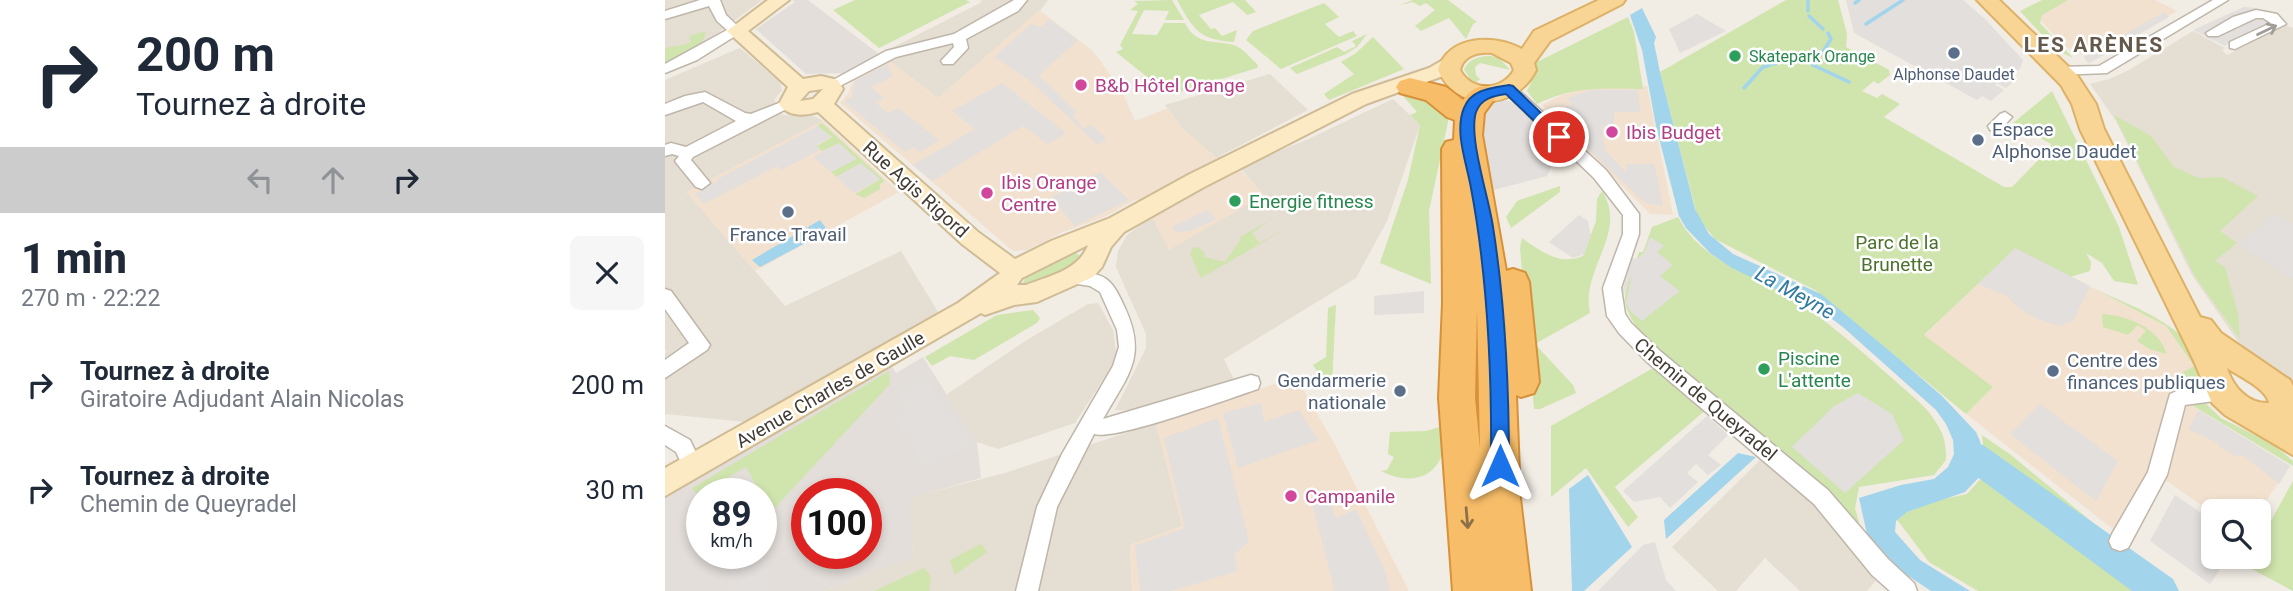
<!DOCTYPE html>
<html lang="fr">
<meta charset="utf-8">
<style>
body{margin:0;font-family:Roboto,sans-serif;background:#f6f6f7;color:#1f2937;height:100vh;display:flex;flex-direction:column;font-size:26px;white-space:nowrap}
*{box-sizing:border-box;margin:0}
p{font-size:23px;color:#747a83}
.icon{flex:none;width:38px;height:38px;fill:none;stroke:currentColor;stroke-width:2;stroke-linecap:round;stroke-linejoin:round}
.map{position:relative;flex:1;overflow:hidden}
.sheet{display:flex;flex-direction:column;background:#fff;width:665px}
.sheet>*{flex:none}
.banner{background:#fff;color:#1f2937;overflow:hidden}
.buttons{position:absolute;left:1536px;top:499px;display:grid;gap:14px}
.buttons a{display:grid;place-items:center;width:70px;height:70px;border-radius:10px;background:#fff;box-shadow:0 4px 10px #0003;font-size:35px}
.speed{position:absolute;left:21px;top:478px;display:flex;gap:14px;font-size:35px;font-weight:700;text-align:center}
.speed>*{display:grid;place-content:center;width:91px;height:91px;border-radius:50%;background:#fff;box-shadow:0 4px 10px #0003;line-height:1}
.speed small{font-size:18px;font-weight:400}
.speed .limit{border:10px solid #d22;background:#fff;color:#111}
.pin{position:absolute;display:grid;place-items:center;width:60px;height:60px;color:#fff;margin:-30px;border:4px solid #fff;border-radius:50%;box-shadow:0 2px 7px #0007}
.me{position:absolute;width:77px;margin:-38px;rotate:0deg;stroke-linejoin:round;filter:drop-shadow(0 0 5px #0008)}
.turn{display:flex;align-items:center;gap:24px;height:147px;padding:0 21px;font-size:32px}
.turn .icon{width:91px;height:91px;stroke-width:2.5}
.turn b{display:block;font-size:49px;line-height:60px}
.lanes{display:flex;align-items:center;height:66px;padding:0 21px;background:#0003;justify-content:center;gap:35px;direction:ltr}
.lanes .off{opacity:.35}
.round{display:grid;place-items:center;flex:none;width:74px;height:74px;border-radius:10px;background:#f6f6f7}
.headline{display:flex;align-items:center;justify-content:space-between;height:119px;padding:0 21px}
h1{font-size:42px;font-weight:800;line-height:52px}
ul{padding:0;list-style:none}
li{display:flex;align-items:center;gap:21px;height:105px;padding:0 21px}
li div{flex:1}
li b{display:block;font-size:26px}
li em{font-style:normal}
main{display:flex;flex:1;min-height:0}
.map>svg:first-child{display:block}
</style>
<main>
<section class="sheet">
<div class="banner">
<div class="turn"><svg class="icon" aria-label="right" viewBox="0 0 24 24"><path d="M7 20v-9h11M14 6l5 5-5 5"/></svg><div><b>200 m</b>Tournez à droite</div></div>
<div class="lanes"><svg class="icon off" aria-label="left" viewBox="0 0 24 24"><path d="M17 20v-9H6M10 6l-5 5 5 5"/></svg><svg class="icon off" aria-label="ahead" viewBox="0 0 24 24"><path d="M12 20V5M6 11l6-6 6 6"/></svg><svg class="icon" aria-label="right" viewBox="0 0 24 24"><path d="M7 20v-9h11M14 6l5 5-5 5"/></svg></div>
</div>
<div class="headline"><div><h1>1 min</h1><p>270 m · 22:22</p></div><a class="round"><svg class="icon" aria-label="close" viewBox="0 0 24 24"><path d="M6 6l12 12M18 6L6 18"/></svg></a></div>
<ul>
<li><svg class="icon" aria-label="right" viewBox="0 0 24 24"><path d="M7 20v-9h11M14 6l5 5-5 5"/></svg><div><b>Tournez à droite</b><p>Giratoire Adjudant Alain Nicolas</p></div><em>200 m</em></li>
<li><svg class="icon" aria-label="right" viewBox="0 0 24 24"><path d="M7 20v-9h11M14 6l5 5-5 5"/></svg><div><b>Tournez à droite</b><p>Chemin de Queyradel</p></div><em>30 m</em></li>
</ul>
</section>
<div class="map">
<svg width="1628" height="591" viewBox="0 0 1628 591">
<rect width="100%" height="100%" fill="#f1ece4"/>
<path fill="#e5ded2" d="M0,0H97L38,44L0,63Z
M315,0H383L360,31L304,71L273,98L215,54L317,2Z
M1620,25L1628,28V384L1574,343L1527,275L1451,121L1425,84L1444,79L1464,70L1528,31L1560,48L1557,50L1562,55Z
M75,48L115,82L117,90L109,100L118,115L149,116L158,121L22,192L120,306L236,251L273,312L82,422L0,414V354L2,350L0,351V80Z
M605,74L643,110L551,158L517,128L500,105Z
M728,99L755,125L722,221L691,278L559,359L569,380L469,411L450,410L481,348V334L451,267L453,251L462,235L487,217L504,249L598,195L575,167L641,140Z
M433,303L448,330L452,358L410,423L333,449L312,442L281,395L360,341L423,304Z
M491,423L517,526L465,545L467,591H158L248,557L244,498L340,473Z
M1099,456L1158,506L1213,578L1202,591H1135L1100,558L1071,591H1053L1007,547Z"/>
<path fill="#f3e1d0" d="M1391,0H1490L1512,11L1439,54L1424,57L1401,47L1368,13Z
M374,10L428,51L457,91L470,121L503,108L517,128L551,157H564L599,195L504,250L487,217L472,199L437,218L398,232L362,250L348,251L175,103L183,94L189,79L225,61L273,98Z
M932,86H982L1008,215L985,214L877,105L897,95Z
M158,121L234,192L90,271L21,192Z
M1350,248L1501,326L1529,366L1510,379L1506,393L1625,466L1594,511H1549V514L1499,479L1463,541L1301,414L1328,387L1259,336Z
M631,377L668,441L744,591H467L465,545L517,526L491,423Z"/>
<path fill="#e3ded9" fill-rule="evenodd" d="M128,0H143L214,54L178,73L141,74L91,29L130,2Z
M258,357L312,442L316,478L245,498L248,557L158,591H0V497L226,365L231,373ZM37,494H96V553H37ZM142,494H201V553H142Z"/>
<path fill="#d0e4ae" d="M190,0H301L305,2L214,48L168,10Z
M507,0L519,20H500L504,11L479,10L467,34L492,35L499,23H520C532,48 554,39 571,46C579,49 587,60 593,65L592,68L514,92L497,89L451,52L458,49L455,45L473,11L465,10L473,4L469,1Z
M512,0H580L591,12L582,15L568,2L534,15L546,29L550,28L557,36L572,30L569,42C534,40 528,29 512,0Z
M748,0H783L812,22L808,24L801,39L784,18L756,31L750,26L770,10L761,3L755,6L748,2L735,5Z
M1121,0H1173L1182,34L1181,47L1224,70L1225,75L1213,84L1209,81L1197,91L1212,98L1217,94L1235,104L1219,117L1339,187H1347L1385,148L1386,144L1348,123L1387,91L1454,227L1473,285L1449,281L1437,263L1421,253L1426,262L1425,271L1405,277L1350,249L1259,335L1328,387L1301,414L1150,290L1050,239L1036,222L1031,211L995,72Z
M1377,0H1403L1377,15L1375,23L1408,58L1391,50L1355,11Z
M659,3L674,17L660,24L674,37L688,31L692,36L616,69L581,40L588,31Z
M963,17L969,32L978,89C940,88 906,86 872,104L862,91L868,78V64Z
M41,31C40,49 14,55 0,62V49C9,44 17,48 26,41L24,36Z
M702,34L692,47L681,54L632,74L625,68L672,47L679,52L691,46L687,41Z
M708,37L739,69L664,100L659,94L689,74L676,62L691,53Z
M826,56L834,58L845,70L815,63L810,67L811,75L815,79L811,82L805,79L799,69C806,58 814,56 826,56Z
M749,94L783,110V122L764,211L766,284L715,263L743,180L755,125L745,115L752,112L738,96Z
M1449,115L1486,136L1509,167L1534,178L1557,177L1593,196L1555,231L1572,243L1550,261L1560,267L1573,314L1575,339L1531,278Z
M157,123L220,181L215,184V189L199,198L190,194L214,180L196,163L172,177L166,172L191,159L174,143L147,156L157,151L152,146L167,137L152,126Z
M895,186V192L846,228L841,217L852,201Z
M937,191C964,233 915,269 925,313L870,344L908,385L911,393L875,409H869L855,248L857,238C876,251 894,266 918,256L931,221L932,199Z
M1013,217C1036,261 1080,270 1119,293C1158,317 1193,348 1228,379C1243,393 1262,406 1272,424C1280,436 1281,446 1281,460L1269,475L1194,487L1190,508L1196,530L1155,486L982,343C951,297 957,302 974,252H978L987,227Z
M605,220L587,233L594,243L621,229L536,278L525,254L528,248L534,247L540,254L539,257L560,262L576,239L575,237Z
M407,251L416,256C411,272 375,284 360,285L358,283L362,274Z
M1426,287C1456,302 1508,319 1525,347C1530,355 1533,365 1536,373C1531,383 1521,383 1511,383L1515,374L1529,366L1501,326Z
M671,305L667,384H660L648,365L661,357L663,308Z
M368,310L375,318L372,323L309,360L285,356L267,366L260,357L332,315Z
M1437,314C1462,315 1494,328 1502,354L1484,349L1472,341L1481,331L1473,325L1463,335L1438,327Z
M990,367L1042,409L950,487L973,517L963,527L921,468L886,497V426Z
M224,371L225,384L106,512L81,467L33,495L27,488Z
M1520,401L1539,402L1556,418L1609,445L1628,461V466Z
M778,426C786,469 755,491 716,471L722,470L729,457L723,454L725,432L761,431Z
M1317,435L1346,455L1444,536L1451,564L1485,591H1313L1264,562L1230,517L1270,501L1302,494L1321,473Z
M1628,481V591L1581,566L1586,557L1594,556V542Z
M316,544L322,552L290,575L285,560Z
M259,568L266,577L264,591H209Z"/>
<path fill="#e2dfdc" d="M1181,0H1298L1320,19L1358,60L1355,69L1343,75L1351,80L1341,88L1332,83L1330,85L1339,90L1326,101L1317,96L1312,100L1189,33Z
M1579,7L1590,8L1604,16L1608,21L1560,46L1528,30Z
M1499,12L1504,17L1428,61L1423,63L1419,57Z
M1032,14L1061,31L1015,53L1004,29Z
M384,19L413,40L374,75L412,113L408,116L418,128L426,125L442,139L433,145L364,80L329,57L366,24L376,27Z
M222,64L228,76L206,87L219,98L211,103L223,113L233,108L274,140L255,152L249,147L240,152L179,101L187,97L190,81Z
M337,83L401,133L383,144L358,126L267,181L248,165L310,129L287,111Z
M926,90H973L975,112H949V125L937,127L940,150L961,172L962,164H989L998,205L983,204L976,199L885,113L908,104L902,98Z
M832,100L844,101L856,107L896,146L882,176L829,190L816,135L820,104Z
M153,126L166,137L151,145L155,150L116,170L112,166L39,204L30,194L53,181V179Z
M174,143L191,159L166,172L148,157Z
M196,163L215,179L189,193L171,177Z
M435,172L464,200L410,226L386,197Z
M542,210L551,219L526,231L511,232L507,227Z
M1610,213L1628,224V279L1573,244Z
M914,215L923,221L926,236L919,254L908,258L884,242Z
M985,237L999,246L992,252L1008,265L995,276L1015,291L977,321L965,311L961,302L967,273L959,293L957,292L967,258L972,259L979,253Z
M1350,248L1425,286L1408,321L1394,326L1373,319L1356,310L1342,296L1313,284Z
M759,291V313L709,315V296Z
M260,376L308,442L261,471L229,417L242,410L231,392Z
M1193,393L1227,414L1239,440L1180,493L1127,447L1169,406Z
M596,403L599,422L634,410L653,440L573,468L558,413Z
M1375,404L1453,461L1431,501L1345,434Z
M1534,410L1625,466L1614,484L1578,455L1571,456L1556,448L1551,442L1523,429Z
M1042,416L1063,435L1043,455L1056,465L1043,475L1031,464L1022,473L1033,482L1005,508L995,497L969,502L958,491Z
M553,418L584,541L569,555L573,571L506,591H475L470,546L520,528L499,438Z
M663,495L671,518L691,509L720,571L725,591H670L646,500Z
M1510,495L1549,522V556L1563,557L1545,584L1485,541Z
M990,542L1001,580L1011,591H933L978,545Z
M105,545L103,591H63L65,560L83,553H96V548Z"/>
<path fill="#a2d4ec" d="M977,8L991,37L989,43L995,72L1030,209L1044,234L1068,254L1156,294L1233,358L1277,396L1311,432L1315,441L1319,472L1300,492L1242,512L1231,521L1230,532L1255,560L1305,591H1266L1236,571L1202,534L1194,498L1236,485L1269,479L1283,467L1289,454L1288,440L1281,424L1271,410L1179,328L1158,312L1067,268L1045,253L1021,228L1014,216L1003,173L991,126L977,50L965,15Z
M155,220L163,231L95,267L87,260Z
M1073,453L1091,457L1001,539L999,520Z
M923,475L967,547L919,591H907L904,489Z"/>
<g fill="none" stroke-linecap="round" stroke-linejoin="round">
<path stroke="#a2d4ec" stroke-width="3.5" d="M1143,1V11
M1190,3L1194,0
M1144,16L1158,29
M1201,24L1238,0
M1157,53L1166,39L1163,33
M1150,57L1146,60L1148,65L1184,82
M1131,60H1146
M1079,88L1098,67L1121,60"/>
<path fill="#a2d4ec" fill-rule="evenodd" d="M1307,441L1318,445L1508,579L1514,591H1467L1296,465L1291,455L1296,445Z"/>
<defs>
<path id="street" d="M35,0H55L61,15L78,31L32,60L0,73V64L62,30L52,21L44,6L0,19V11Z
M349,0H362L353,11L301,39L303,48L288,64H278L276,61L289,47L288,43L231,57L171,88L166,90L159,85L221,51L289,34Z
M1548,0H1563L1442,73L1392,75L1385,71L1392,67L1434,66Z
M1591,10L1612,14L1621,24L1570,49L1565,48V42L1606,23L1598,18H1591L1553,36H1543L1541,33L1568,17Z
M844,84L849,86L941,170L974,214V234L956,288L960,314L966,323L995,351L1163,490L1223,559L1249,583L1252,591H1225L1207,575L1149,504L981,361L954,333L942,316L938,288L958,234V215L929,178L839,92L837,89Z
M40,92L80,113L86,114L124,99L131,104L28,157L26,160L45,183L37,189L31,187L13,165L10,161L14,156L7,154L0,156V145L6,143L21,147L71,121L38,102L0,115V104L20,96Z
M1340,112L1347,117L1335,130H1325L1323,126L1335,114Z
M406,270C441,275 445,275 460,308C483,358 462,376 438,419L586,375L593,377L595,383L593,389C565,398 450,441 429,434L392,507L373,591H351L372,507L397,454L448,366L454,347L452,330L435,292L425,286L400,282L397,277L400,272Z
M0,289L6,291L45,345L42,350L0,378V360L24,343L0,309Z
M1557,385L1564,387L1567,393L1564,399L1520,405L1502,475L1463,548L1455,551L1447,548L1444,541L1447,534L1483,472L1505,394L1521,387Z
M0,426L25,440L38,467L35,473L28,476L21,473L11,452L0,445Z"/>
<path id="secondary" d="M103,0H124L83,31L138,79L156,76L173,80L178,89L169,104L313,232L350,259L386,241L445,218L523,175L687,94L764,68L778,60H792L795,64L778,76L701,104L539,187L459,232L446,247L437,267L428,277L372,302L349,305L320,315L316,313L0,496V468L293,303L335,273L297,244L153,112C139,116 123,117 114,104L123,87L62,31ZM158,89L148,99L135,101L144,91ZM423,245C414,270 384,276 361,285H352L357,278Z"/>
<path id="primary" d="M934,0H960L957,4L885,41L869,63L871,70C851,111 792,113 773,70C783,35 829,34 857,49L869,31ZM827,53L846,63L849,70C838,91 806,92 795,70C799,55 813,52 827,53Z
M1312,0H1334L1412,75L1431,104L1439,129L1535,317L1546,320L1556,333L1625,380L1628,386V455L1560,415L1547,403L1528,359L1415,129L1407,104L1396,85ZM1562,368C1575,377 1601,388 1604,403C1583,404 1568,387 1562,368Z"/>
<path id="highway" d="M745,78L781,87L798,100C807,88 814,84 829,88L833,94L819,113L817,135L841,271L848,269L860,273L864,282L874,382L869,393L856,397L851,395L855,498L866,591H788L774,398L778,303L777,149L781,142L789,140L790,120L782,117L761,100L735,93L731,87L735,81ZM812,308L815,449L810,398Z"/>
</defs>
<use href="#street" stroke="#bfb6aa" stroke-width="3"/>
<use href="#secondary" stroke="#cfbc96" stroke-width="4"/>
<use href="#primary" stroke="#ddb166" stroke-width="4"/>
<use href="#highway" stroke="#d6913a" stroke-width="4"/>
<use href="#street" fill="#fff" fill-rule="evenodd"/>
<use href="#secondary" fill="#fceac4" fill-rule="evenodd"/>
<use href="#primary" fill="#f9d595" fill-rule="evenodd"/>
<use href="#highway" fill="#f7bd69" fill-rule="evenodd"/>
</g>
<defs><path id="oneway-shaft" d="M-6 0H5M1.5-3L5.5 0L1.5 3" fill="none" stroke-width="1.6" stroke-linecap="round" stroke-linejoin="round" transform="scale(1.75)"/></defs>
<use stroke="#a19e9a" href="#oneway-shaft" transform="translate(1602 30) rotate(-26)"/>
<use stroke="#8b7049" href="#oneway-shaft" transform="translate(802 518) rotate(85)"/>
<path fill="#1a73e8" stroke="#114b97" stroke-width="2" d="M844,85L848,86L901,137L894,141L889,140L841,94C829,96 816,98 811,112C803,137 824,198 828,227C840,303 844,389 844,466L842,472L835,475L829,472L826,466C827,374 823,278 806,188C802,164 789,132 799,108C806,89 827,88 844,85Z"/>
<g fill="#5c6f8a" stroke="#fff" stroke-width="2.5">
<circle cx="1289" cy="53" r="7"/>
<circle cx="1313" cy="140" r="7"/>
<circle cx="123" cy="212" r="7"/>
<circle cx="1388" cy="371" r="7"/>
<circle cx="735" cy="391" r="7"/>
</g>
<g fill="#2e9e5b" stroke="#fff" stroke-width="2.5">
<circle cx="1070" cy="56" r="7"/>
<circle cx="570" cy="201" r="7"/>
<circle cx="1099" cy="369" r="7"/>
</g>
<g fill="#d1479c" stroke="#fff" stroke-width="2.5">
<circle cx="416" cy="85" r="7"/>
<circle cx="947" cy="132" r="7"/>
<circle cx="322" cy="193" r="7"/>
<circle cx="626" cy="496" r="7"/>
</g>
<g text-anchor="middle" stroke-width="5" stroke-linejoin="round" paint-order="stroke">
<g font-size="16" fill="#27864d" stroke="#fff" text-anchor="start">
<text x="1084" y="62">Skatepark Orange</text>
</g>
<g font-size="16" fill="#4e5e75" stroke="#fff">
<text x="1289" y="80">Alphonse Daudet</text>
</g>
<g font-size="19" fill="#b23c85" stroke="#fff" text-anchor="start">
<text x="430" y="92">B&amp;b Hôtel Orange</text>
<text x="961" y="139">Ibis Budget</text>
<text x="336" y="189">Ibis Orange<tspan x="336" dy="22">Centre</tspan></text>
<text x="640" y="503">Campanile</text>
</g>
<g font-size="19" fill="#4e5e75" stroke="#fff" text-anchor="start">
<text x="1327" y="136">Espace<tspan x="1327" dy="22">Alphonse Daudet</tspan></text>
<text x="123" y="241" text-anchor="middle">France Travail</text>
<text x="1402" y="367">Centre des<tspan x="1402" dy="22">finances publiques</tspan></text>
<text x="721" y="387" text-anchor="end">Gendarmerie<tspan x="721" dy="22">nationale</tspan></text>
</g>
<g font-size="19" fill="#433c34" stroke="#fff">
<text transform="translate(251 189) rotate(42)" y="7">Rue Agis Rigord</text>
<text transform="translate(165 389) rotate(-30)" y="7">Avenue Charles de Gaulle</text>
<text transform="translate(1041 399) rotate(40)" y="7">Chemin de Queyradel</text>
</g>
<g font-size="19" fill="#27864d" stroke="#fff" text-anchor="start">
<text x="584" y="208">Energie fitness</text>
<text x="1113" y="365">Piscine<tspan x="1113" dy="22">L'attente</tspan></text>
</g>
<g font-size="19" fill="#4b722b" stroke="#fff">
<text x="1232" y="249">Parc de la<tspan x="1232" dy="22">Brunette</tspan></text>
</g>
<g font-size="21" font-weight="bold" letter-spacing="2" fill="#65594c" stroke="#fff">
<text x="1429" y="52">LES ARÈNES</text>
</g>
<g font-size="21" font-style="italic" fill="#317aa1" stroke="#fff">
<text transform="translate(1130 293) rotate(29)" y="7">La Meyne</text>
</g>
</g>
</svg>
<div class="buttons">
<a><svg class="icon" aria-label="search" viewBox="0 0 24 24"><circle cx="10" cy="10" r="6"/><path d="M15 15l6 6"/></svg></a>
</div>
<div class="speed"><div>89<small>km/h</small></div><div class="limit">100</div></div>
<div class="pin" style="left:894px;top:137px;background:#d93025"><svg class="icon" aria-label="arrive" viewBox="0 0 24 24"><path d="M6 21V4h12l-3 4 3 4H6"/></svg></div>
<svg class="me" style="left:835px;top:466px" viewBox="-20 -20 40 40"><path d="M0-17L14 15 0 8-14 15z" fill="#1a73e8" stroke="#fff" stroke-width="4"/></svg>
</div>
</main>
